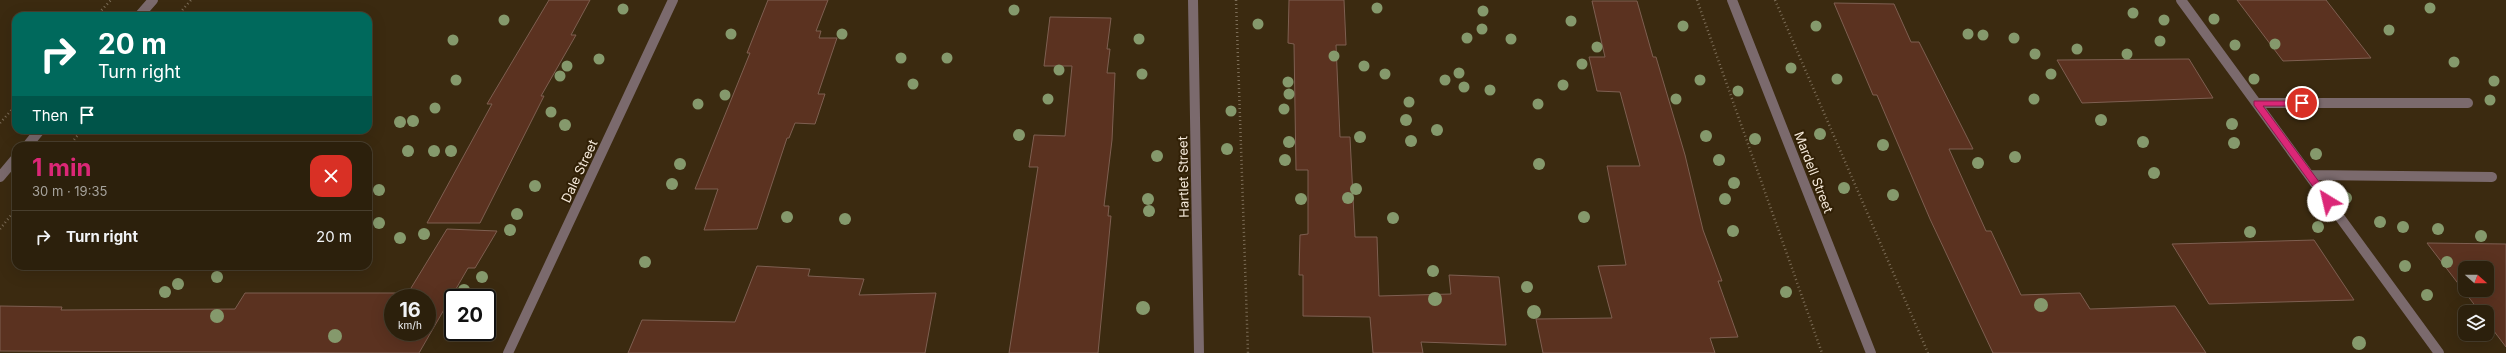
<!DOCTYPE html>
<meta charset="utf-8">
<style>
body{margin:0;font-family:Inter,sans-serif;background:#342815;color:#f1f3f6;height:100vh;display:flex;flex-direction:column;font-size:15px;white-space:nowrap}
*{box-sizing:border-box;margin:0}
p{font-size:13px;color:#a6a39d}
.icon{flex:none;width:22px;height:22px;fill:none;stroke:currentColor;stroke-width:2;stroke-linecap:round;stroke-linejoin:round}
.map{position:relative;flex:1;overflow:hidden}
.drawer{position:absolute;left:12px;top:142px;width:360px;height:128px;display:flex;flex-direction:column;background:#2c200c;border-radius:12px;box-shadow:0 4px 16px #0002,0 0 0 1px #483e2d}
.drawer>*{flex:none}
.top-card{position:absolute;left:12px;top:12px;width:360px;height:122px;border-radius:12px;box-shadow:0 4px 16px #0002,0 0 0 1px #483e2d;background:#00695c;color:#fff;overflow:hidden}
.needle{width:26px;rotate:111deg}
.fabs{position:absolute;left:2458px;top:261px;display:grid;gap:8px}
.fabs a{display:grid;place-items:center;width:36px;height:36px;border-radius:8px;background:#2c200c;box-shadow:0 4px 16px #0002,0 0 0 1px #483e2d;font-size:20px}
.speed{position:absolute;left:384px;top:289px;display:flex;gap:8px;font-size:20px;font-weight:700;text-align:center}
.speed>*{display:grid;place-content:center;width:52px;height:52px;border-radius:50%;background:#2c200c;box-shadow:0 4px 16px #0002,0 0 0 1px #483e2d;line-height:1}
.speed small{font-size:10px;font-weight:400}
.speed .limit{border:2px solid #111;border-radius:6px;background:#fff;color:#111}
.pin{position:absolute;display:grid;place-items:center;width:34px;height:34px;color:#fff;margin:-17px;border:2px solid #fff;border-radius:50%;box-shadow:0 1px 4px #0007}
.me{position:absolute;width:44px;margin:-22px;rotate:324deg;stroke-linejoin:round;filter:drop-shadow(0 0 3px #0008)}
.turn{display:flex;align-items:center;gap:14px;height:84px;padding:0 20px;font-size:18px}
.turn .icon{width:52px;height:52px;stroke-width:2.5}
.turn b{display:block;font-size:28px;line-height:34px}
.then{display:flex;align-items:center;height:38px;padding:0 20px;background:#0003;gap:8px;font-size:15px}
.round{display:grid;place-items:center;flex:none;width:42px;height:42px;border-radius:12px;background:#342815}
.overview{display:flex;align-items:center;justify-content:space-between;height:68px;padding:0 20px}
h1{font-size:24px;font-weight:700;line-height:30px;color:#db2777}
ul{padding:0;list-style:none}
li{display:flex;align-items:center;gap:12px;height:52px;padding:0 20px;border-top:1px solid #483e2d}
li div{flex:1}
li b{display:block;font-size:15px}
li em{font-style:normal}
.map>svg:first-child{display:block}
</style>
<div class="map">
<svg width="2506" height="353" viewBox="0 0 2506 353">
<rect width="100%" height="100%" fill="#3b2a10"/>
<path fill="#5b3220" stroke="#7e5f51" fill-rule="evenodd" d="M549,0H590L571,35H576L541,96H544L480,223H427L492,104H487Z
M768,0H828L816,31H821L819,38H837L818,94H825L815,124L795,123L789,138H787L757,229L704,230L718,189H695L750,53H747Z
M1289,0H1344L1346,45H1336L1340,137H1350L1355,237H1377L1379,296L1451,294L1449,275L1499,277L1506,345L1421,342L1423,353H1373L1370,317L1303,316V275H1299L1300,235L1308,234V170H1296L1294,44L1288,43Z
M2237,0H2326L2371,58L2283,61Z
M1592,1H1637L1653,57H1656L1685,155L1703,230L1722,281H1718L1738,337L1710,338L1715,353H1543L1536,319L1612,318L1598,266L1626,265L1607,166H1640L1620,92L1597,91L1589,57H1605Z
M1834,3L1894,4L1911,42H1919L1973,149H1949L1986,231H1991L2021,295L2080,293L2090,309L2175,306L2206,353H1993L1930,219L1877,95H1873Z
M1050,17L1111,18L1107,49H1110L1107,73H1115L1112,140L1104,206H1109L1108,216H1111L1098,353H1009L1038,167H1029L1034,135L1065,136L1072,66H1044Z
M2189,59L2213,98L2082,103L2057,60Z
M447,229L497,231L475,268H468L419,353L0,351V306L62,307L61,310L235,309L245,293H408ZM393,298H427V332H393Z
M2314,240L2354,300L2209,304L2172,244Z
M2427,243L2506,244V347L2487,322V312H2480ZM2465,268H2487V290H2465Z
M757,266L810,269L808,276L864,279L859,295L936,293L925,353H628L642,320L735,322Z"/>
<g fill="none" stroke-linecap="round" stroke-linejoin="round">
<path stroke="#7c6d57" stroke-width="2.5" stroke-dasharray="1 3" stroke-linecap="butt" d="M1236,0L1248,353
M1697,0L1822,353
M1775,0L1928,353
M96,16L111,0
M177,16L191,0
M0,123L16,105
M69,146L82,130
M0,229L16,209"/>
<path stroke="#7b6a6d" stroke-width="10" d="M1193,0L1199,353
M1732,0L1871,353
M2181,0L2439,353
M139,16L153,0
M2257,103H2468
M27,146L40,130
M2309,175L2492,177
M0,177L16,158
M508,353L673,0"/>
</g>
<g fill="#85996c">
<circle cx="1377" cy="8" r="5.5"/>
<circle cx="2430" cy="8" r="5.5"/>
<circle cx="623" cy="9" r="5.5"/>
<circle cx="1014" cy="10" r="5.5"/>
<circle cx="1483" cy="11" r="5.5"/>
<circle cx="2133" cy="13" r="5.5"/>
<circle cx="2214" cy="19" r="5.5"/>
<circle cx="504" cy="20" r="5.5"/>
<circle cx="2164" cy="20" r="5.5"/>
<circle cx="1571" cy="21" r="5.5"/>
<circle cx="1258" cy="24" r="5.5"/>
<circle cx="1683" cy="26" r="5.5"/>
<circle cx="1816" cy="26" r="5.5"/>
<circle cx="1482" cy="29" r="5.5"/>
<circle cx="2389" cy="30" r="5.5"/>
<circle cx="731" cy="34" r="5.5"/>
<circle cx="842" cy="34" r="5.5"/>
<circle cx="1968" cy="34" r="5.5"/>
<circle cx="1983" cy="35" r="5.5"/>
<circle cx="1467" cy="38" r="5.5"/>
<circle cx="2014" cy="38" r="5.5"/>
<circle cx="1139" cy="39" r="5.5"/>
<circle cx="1511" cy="39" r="5.5"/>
<circle cx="453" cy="40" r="5.5"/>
<circle cx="2160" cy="41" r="5.5"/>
<circle cx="2275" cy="44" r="5.5"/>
<circle cx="2235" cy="45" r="5.5"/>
<circle cx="1597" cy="47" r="5.5"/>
<circle cx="2077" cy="49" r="5.5"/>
<circle cx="2035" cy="54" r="5.5"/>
<circle cx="2127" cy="54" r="5.5"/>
<circle cx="1334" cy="56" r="5.5"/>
<circle cx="901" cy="58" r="5.5"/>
<circle cx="947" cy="58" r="5.5"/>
<circle cx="599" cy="59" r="5.5"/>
<circle cx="2454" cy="62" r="5.5"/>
<circle cx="1582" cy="64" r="5.5"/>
<circle cx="567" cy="66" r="5.5"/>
<circle cx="1364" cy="66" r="5.5"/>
<circle cx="1791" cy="68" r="5.5"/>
<circle cx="1059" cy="70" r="5.5"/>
<circle cx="1459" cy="73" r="5.5"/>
<circle cx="1142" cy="74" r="5.5"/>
<circle cx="1385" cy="74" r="5.5"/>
<circle cx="2051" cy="74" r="5.5"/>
<circle cx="560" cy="76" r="5.5"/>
<circle cx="1837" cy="79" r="5.5"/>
<circle cx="2254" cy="79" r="5.5"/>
<circle cx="456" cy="80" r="5.5"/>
<circle cx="1445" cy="80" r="5.5"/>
<circle cx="1700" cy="80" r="5.5"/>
<circle cx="2494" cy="81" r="5.5"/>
<circle cx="1288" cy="82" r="5.5"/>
<circle cx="913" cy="84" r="5.5"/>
<circle cx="1563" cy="85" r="5.5"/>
<circle cx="1464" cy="87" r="5.5"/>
<circle cx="1490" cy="90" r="5.5"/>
<circle cx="1738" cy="91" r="5.5"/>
<circle cx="1289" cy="94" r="5.5"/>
<circle cx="725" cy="95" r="5.5"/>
<circle cx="1048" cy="99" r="5.5"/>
<circle cx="1676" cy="99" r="5.5"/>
<circle cx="2034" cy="99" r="5.5"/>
<circle cx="2490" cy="100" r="5.5"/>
<circle cx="1409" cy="102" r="5.5"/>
<circle cx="698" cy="104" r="5.5"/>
<circle cx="1538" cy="104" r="5.5"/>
<circle cx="435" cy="108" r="5.5"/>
<circle cx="1284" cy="109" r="5.5"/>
<circle cx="1231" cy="111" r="5.5"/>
<circle cx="551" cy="112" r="5.5"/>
<circle cx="1406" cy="120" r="6"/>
<circle cx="2101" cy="120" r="6"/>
<circle cx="413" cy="121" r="6"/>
<circle cx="400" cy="122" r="6"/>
<circle cx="2232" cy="124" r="6"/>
<circle cx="565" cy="125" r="6"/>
<circle cx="1437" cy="130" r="6"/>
<circle cx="1820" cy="134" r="6"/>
<circle cx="1019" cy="135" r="6"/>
<circle cx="1706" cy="136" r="6"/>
<circle cx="1360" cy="137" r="6"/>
<circle cx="1755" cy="139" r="6"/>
<circle cx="1411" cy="141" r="6"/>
<circle cx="1289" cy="142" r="6"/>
<circle cx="2143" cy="142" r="6"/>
<circle cx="2234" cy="143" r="6"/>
<circle cx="1883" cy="145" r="6"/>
<circle cx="1227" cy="149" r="6"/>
<circle cx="408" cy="151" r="6"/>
<circle cx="434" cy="151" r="6"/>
<circle cx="451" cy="151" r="6"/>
<circle cx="2316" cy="154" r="6"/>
<circle cx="1157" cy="156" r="6"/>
<circle cx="2015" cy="157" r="6"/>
<circle cx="1285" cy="160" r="6"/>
<circle cx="1719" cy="160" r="6"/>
<circle cx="1978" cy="163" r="6"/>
<circle cx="680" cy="164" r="6"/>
<circle cx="1539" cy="164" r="6"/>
<circle cx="2154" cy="173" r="6"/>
<circle cx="1734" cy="183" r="6"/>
<circle cx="672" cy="184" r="6"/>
<circle cx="535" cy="186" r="6"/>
<circle cx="1844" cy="188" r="6"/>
<circle cx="1356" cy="189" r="6"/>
<circle cx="379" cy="190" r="6"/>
<circle cx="1893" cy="195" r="6"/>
<circle cx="1348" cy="198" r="6"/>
<circle cx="2346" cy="198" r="6"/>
<circle cx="1148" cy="199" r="6"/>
<circle cx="1301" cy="199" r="6"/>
<circle cx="1725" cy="199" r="6"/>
<circle cx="1149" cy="211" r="6"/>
<circle cx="517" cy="214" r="6"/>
<circle cx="787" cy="217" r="6"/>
<circle cx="1584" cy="217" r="6"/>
<circle cx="1393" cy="218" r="6"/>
<circle cx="845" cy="219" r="6"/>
<circle cx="2380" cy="222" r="6"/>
<circle cx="379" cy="223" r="6"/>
<circle cx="2318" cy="227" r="6"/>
<circle cx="2403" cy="227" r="6"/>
<circle cx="2438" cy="229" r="6"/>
<circle cx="510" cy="230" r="6"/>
<circle cx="1733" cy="231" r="6"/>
<circle cx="2250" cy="232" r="6"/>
<circle cx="424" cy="234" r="6"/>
<circle cx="2481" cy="236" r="6"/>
<circle cx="400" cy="238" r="6"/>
<circle cx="645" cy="262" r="6"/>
<circle cx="2447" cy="262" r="6"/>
<circle cx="2405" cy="266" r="6"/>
<circle cx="1433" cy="271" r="6"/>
<circle cx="217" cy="277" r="6"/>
<circle cx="482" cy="277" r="6"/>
<circle cx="178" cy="284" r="6"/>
<circle cx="1527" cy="287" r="6"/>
<circle cx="464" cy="290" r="6"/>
<circle cx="165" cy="292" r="6"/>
<circle cx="1786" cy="292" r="6"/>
<circle cx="2427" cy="295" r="6"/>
<circle cx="1435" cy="299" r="7"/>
<circle cx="2041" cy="305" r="7"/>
<circle cx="1143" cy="308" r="7"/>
<circle cx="1534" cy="312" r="7"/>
<circle cx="217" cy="316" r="7"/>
<circle cx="335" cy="336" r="7"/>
<circle cx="2359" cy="343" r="7"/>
</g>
<path fill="#db2777" stroke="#8e194d" d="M2254,101H2305L2306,103L2302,106H2263L2331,198V203H2325L2254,105Z"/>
<g text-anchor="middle" stroke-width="4" stroke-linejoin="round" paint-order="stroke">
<g font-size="13" fill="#f5e9da" stroke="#312006">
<text transform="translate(579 171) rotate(-65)" y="5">Dale Street</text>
<text transform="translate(1814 172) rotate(69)" y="5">Mardell Street</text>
<text transform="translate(1183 177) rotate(-91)" y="5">Hartlet Street</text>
</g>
</g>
</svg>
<div class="fabs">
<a><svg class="needle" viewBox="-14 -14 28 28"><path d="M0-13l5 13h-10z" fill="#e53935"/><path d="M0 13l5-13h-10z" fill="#a6a39d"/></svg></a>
<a><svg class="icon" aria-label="layers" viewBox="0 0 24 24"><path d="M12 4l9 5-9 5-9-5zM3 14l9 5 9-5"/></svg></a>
</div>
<div class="speed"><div>16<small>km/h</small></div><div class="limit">20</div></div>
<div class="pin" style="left:2302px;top:103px;background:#d93025"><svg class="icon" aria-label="arrive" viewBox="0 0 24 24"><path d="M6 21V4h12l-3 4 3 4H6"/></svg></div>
<svg class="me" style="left:2328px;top:201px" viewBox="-20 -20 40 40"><circle r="19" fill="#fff"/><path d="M0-13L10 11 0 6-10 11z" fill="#db2777"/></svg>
<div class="top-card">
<div class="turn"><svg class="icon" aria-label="right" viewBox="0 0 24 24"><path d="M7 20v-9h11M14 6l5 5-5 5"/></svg><div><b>20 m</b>Turn right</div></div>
<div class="then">Then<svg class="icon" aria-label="arrive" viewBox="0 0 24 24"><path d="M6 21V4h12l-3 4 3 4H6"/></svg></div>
</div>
<section class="drawer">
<div class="overview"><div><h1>1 min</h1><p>30 m · 19:35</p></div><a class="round" style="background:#d93025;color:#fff"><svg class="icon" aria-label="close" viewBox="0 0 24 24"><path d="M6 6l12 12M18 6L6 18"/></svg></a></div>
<ul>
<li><svg class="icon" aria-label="right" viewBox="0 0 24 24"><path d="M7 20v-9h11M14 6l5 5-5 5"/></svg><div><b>Turn right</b></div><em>20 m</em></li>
</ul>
</section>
</div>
